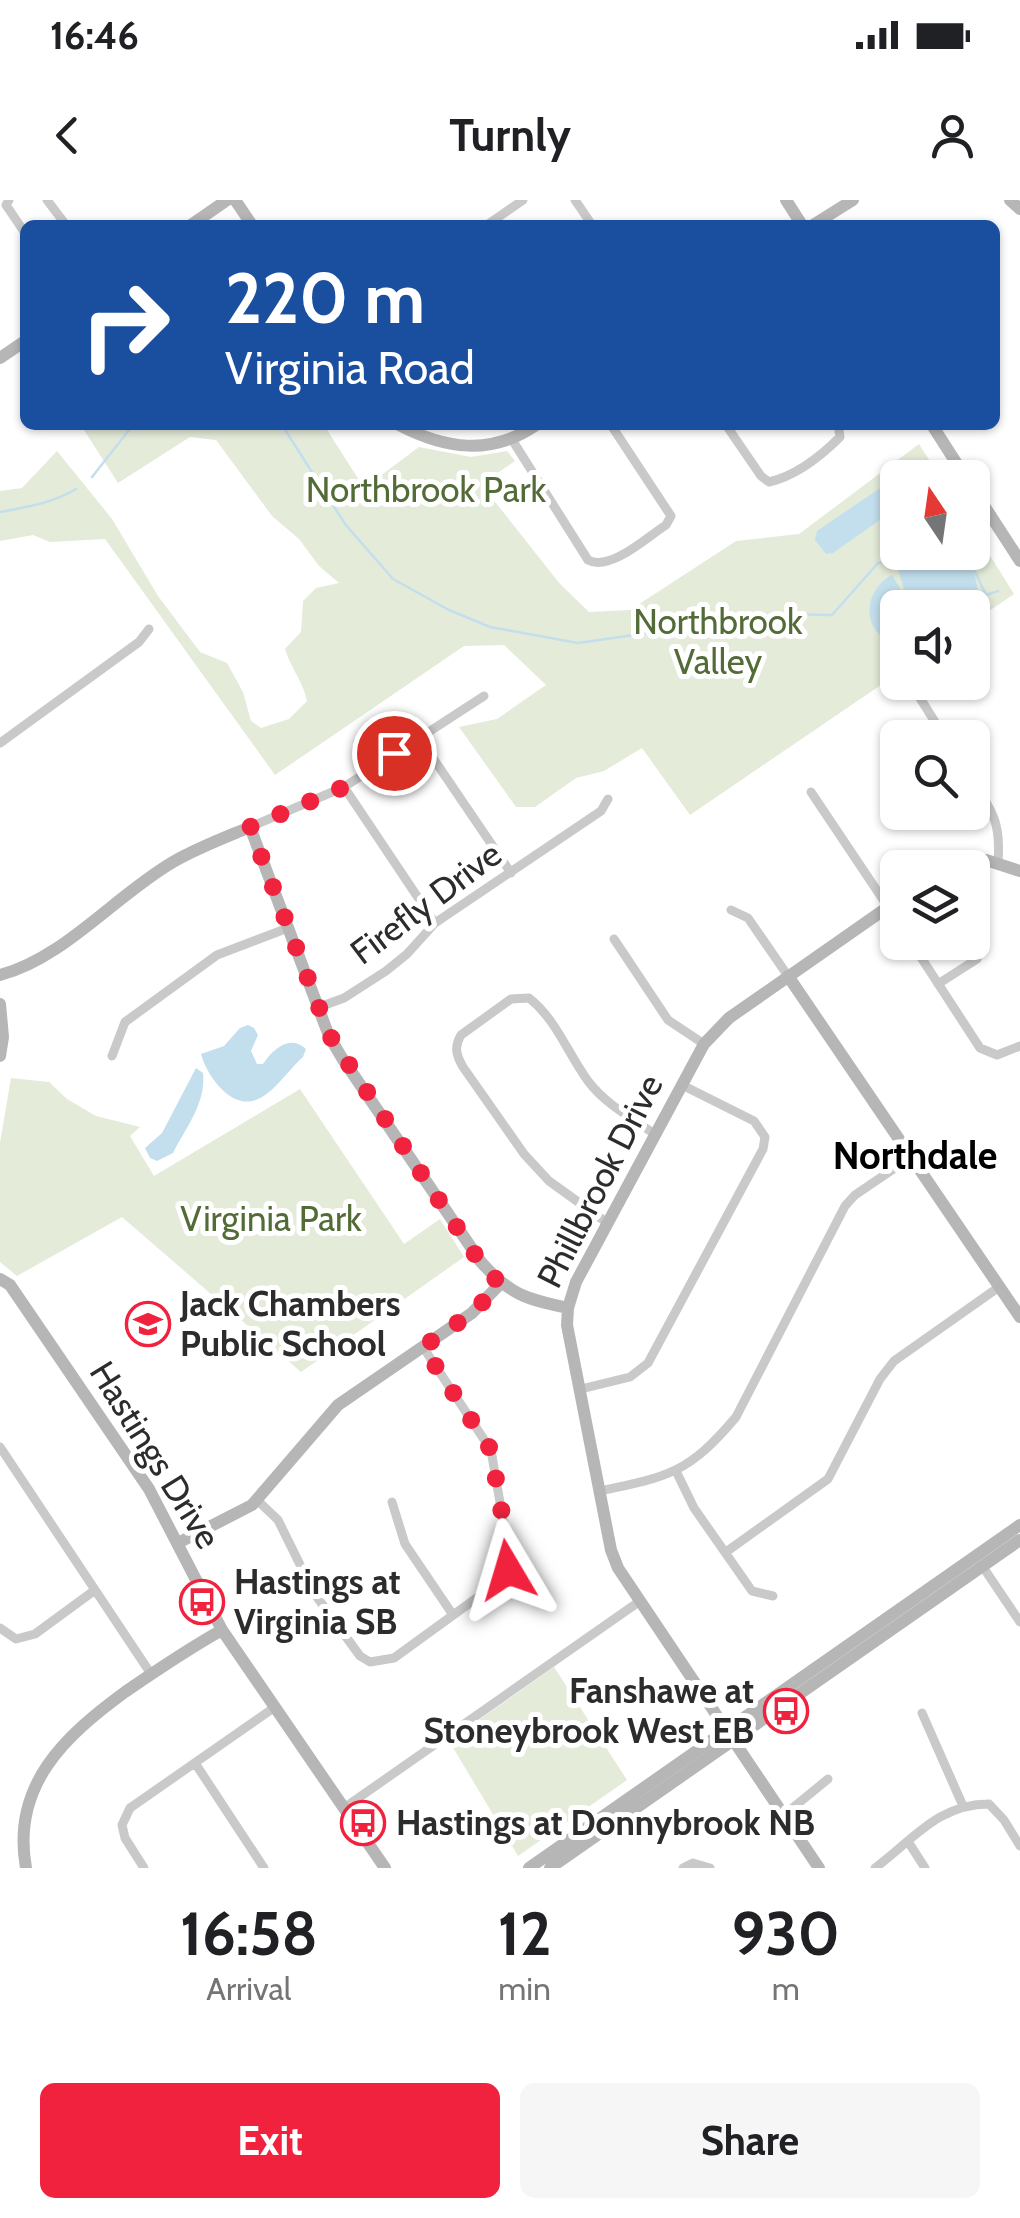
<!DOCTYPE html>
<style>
body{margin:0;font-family:Cabin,sans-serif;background:#f6f6f6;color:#202124;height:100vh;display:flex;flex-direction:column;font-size:38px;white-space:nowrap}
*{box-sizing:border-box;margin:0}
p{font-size:32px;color:#757577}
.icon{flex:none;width:55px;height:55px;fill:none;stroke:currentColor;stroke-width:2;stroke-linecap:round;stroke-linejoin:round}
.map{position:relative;height:1668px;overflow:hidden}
.side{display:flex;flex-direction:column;background:#fff;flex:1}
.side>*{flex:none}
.hud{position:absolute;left:20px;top:20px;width:980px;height:210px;border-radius:15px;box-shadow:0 2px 8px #0004;background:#1a4fa0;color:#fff;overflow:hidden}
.needle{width:65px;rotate:347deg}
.tools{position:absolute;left:880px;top:260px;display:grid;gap:20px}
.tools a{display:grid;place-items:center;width:110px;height:110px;border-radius:15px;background:#fff;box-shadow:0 2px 8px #0004;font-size:50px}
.pin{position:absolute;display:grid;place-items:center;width:85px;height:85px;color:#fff;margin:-42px;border:5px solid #fff;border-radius:50%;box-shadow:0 2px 10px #0007}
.me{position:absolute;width:110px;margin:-55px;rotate:353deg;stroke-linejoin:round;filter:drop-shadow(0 0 8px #0008)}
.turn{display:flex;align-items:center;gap:35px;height:210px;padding:0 40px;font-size:45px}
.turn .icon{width:130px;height:130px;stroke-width:2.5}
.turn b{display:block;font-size:70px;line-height:85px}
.eta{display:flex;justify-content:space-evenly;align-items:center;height:170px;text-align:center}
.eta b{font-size:60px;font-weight:700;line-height:70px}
.cta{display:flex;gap:20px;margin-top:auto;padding:20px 40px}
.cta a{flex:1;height:115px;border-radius:15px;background:#f0223d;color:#fff;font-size:40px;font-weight:700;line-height:115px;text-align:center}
.cta a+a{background:#f6f6f6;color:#202124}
.status{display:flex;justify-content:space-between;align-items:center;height:70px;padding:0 50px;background:#fff;direction:ltr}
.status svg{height:28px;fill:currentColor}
header{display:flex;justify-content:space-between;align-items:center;height:130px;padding:0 40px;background:#fff;font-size:45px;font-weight:700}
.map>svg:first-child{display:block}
</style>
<div class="status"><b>16:46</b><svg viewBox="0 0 49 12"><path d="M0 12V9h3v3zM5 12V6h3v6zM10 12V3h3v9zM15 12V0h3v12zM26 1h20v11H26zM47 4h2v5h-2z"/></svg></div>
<header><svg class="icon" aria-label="back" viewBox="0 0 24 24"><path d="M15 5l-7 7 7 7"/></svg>Turnly<svg class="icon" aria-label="person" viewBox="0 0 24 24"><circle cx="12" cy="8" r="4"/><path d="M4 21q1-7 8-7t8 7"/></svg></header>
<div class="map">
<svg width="1020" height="1668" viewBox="0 0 1020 1668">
<rect width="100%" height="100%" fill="#fff"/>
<path fill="#e4ebd9" d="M85,225H324L364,288L419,247L471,257L507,251L515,261L481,284L560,384L589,412L630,410L736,341L799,334L919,244L940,277L898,278V352H972L973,328L1014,394L973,422L972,408H898L897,474L690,615L642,548L604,571L576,578L535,607H516L459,527L497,519L546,485L504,445L464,446L275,575L105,339L50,342L33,335L0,341V291L22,288L57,251L112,319L158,396L200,452L227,463L243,492L251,521L261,528L289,519L307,501C303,481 291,469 285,449L301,432L303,401L316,388L339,383L319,366L299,339L272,316L216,240L190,237L118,283L82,227Z
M11,878L49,882L67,899L96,916L140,927L130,936L154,976L300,889L404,1044L440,1019L464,1057L301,1172L122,1017L17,1076L0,1062V943Z
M554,1467L627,1580L518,1656L449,1541Z"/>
<path fill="#c3dfed" d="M908,269L918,277L898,278L897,308L833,353L826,354L815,340L817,331Z
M902,352L970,353L979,395L970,407L898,408L897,437L889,441C860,427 865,389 892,375L901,390L904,389L894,357Z
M248,825L254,828L258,835L251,851L257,864H263C273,849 290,834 306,849L303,857C281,876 260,919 227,894C215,884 205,869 201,854L224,846L240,828Z
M196,868L203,873C206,904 186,927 173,953L157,961L150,958L145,948L162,933Z"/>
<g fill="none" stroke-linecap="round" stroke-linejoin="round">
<path stroke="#c3dfed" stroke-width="2.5" d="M282,225L345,324L393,379L449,410L490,427L578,443L780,414L832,415L878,363L897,360
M92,277L133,225
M0,312C27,307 53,303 76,289
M973,367L986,395L998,391"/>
<path stroke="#c9c9c9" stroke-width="9" d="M9,0L6,5L25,33
M47,0L66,25
M575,0L592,25
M487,25L523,0
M726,225L761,276L769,282C795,276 821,256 840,237L838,225
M511,238L588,360C610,372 647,337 666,325L671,316L611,225
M910,482L945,538
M418,536L511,673
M0,543L139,442L149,429
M972,580C993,612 1001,623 998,662
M344,587L435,723
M811,592L898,722
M250,627L344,587L484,496
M731,710L748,718L788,776
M614,739L668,820L704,844
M911,742L980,848L997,855L1020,846
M938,784L977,759
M319,807L344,798L386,771L407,754L435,723L601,611L608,599
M112,856L125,822L217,755L288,728
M606,1022L549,981L524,954L463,867C456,855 454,847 461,835L511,799L529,798C556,819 568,854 588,881C605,904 633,919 656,935
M581,1189L630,1177L648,1163L763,949L765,937L754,921L682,885
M0,1247L151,1474
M676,1271L694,1308L752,1391L773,1396
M600,1291C668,1277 689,1273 736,1217L845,1006L855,995L911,957
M257,1300L278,1320L314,1393L360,1456L370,1462L394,1458L496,1384L508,1370L509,1355L491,1250L423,1147
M392,1302L405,1344L453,1415
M726,1352L828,1279L880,1179L894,1161L999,1087
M983,1367L1020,1422
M0,1428L16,1439L35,1434L95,1390
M922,1513L963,1606
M195,1563L264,1668
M344,1608L640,1401
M784,1615L828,1579
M909,1643L925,1668
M144,1668L125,1638L122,1625L130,1608L275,1507
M683,1668L693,1663L710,1668
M875,1668C913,1640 938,1604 989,1604L1004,1620L1020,1646"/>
<path stroke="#b6b6b6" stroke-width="12" d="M235,0L252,25
M786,0L802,25
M1010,0L1020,9
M191,25L227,0
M813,25L853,0
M0,158L25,141
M399,225C445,249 491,256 536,225
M932,225L966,278
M972,287L1020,361
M946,668L986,660L1020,671
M0,775C63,759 116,695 173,662C197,648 224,638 250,627L329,836L342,858L481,1062C510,1095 526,1099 568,1108
M788,776L1020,1117
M0,804L3,837L0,856
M0,1079L10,1085L149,1289L222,1430L385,1668
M178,1343L252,1305L338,1205L472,1113L500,1084
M26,1668C11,1585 65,1536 125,1492C157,1470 188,1449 222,1430
M529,1668L1020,1325
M550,1668L1020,1340
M819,1668L618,1368L611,1350L567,1125L568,1108L576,1082L704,844L729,818L898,700"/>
</g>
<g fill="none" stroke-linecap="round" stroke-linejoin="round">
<path stroke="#f0223d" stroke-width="18" stroke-dasharray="0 32.4" d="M394,553L344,587L250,627L330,836L480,1062L500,1084L472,1113L423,1147L491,1250L509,1355L508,1370"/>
</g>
<defs>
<symbol id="school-ring" viewBox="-11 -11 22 22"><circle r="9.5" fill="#fff" stroke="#f0223d" stroke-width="1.5"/><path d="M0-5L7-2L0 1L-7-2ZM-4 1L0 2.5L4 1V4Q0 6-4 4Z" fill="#f0223d"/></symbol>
<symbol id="bus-ring" viewBox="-11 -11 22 22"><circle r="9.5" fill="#fff" stroke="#f0223d" stroke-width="1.5"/><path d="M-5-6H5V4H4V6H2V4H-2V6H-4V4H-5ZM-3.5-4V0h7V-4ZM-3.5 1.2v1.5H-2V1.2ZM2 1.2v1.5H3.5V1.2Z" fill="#f0223d"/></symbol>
</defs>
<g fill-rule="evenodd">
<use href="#school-ring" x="123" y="1099" width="50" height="50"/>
<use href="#bus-ring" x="177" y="1377" width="50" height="50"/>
<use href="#bus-ring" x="761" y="1486" width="50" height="50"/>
<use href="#bus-ring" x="338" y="1598" width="50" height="50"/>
</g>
<g text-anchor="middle" stroke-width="10" stroke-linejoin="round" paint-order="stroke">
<g font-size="35" fill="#526b37" stroke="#fff">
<text x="426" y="302">Northbrook Park</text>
<text x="718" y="434">Northbrook<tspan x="718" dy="40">Valley</tspan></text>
<text x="271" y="1031">Virginia Park</text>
</g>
<g font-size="35" fill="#2c2c2c" stroke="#fff">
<text transform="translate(426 703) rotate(-37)" y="12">Firefly Drive</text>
<text transform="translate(600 981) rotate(-63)" y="12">Phillbrook Drive</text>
<text transform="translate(155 1255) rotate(58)" y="12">Hastings Drive</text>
</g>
<g font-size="35" font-weight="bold" fill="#2c2c2c" stroke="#fff" text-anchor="start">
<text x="180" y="1116">Jack Chambers<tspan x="180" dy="40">Public School</tspan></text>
<text x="234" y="1394">Hastings at<tspan x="234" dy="40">Virginia SB</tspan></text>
<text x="754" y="1503" text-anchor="end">Fanshawe at<tspan x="754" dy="40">Stoneybrook West EB</tspan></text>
<text x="396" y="1635">Hastings at Donnybrook NB</text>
</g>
<g font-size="38" font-weight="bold" fill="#000" stroke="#fff">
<text x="915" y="969">Northdale</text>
</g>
</g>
</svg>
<div class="tools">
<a><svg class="needle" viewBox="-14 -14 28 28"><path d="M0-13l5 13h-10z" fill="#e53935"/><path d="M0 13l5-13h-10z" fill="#757577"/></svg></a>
<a><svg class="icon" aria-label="sound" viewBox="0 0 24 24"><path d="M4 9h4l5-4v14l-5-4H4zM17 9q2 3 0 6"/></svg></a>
<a><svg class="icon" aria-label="search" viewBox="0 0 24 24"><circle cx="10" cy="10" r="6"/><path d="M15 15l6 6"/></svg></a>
<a><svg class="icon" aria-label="layers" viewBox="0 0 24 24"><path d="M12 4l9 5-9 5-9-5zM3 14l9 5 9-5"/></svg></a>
</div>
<div class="pin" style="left:394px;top:553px;background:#d93025"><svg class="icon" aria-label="arrive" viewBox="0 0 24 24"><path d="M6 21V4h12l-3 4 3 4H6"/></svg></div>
<svg class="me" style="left:508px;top:1370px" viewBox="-20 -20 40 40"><path d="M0-17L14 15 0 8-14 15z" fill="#f0223d" stroke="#fff" stroke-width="4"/></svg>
<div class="hud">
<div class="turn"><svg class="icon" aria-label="right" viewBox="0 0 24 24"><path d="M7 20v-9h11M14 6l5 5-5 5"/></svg><div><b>220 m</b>Virginia Road</div></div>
</div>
</div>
<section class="side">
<div class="eta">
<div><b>16:58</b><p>Arrival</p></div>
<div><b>12</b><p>min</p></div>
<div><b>930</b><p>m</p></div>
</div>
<div class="cta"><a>Exit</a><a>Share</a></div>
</section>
